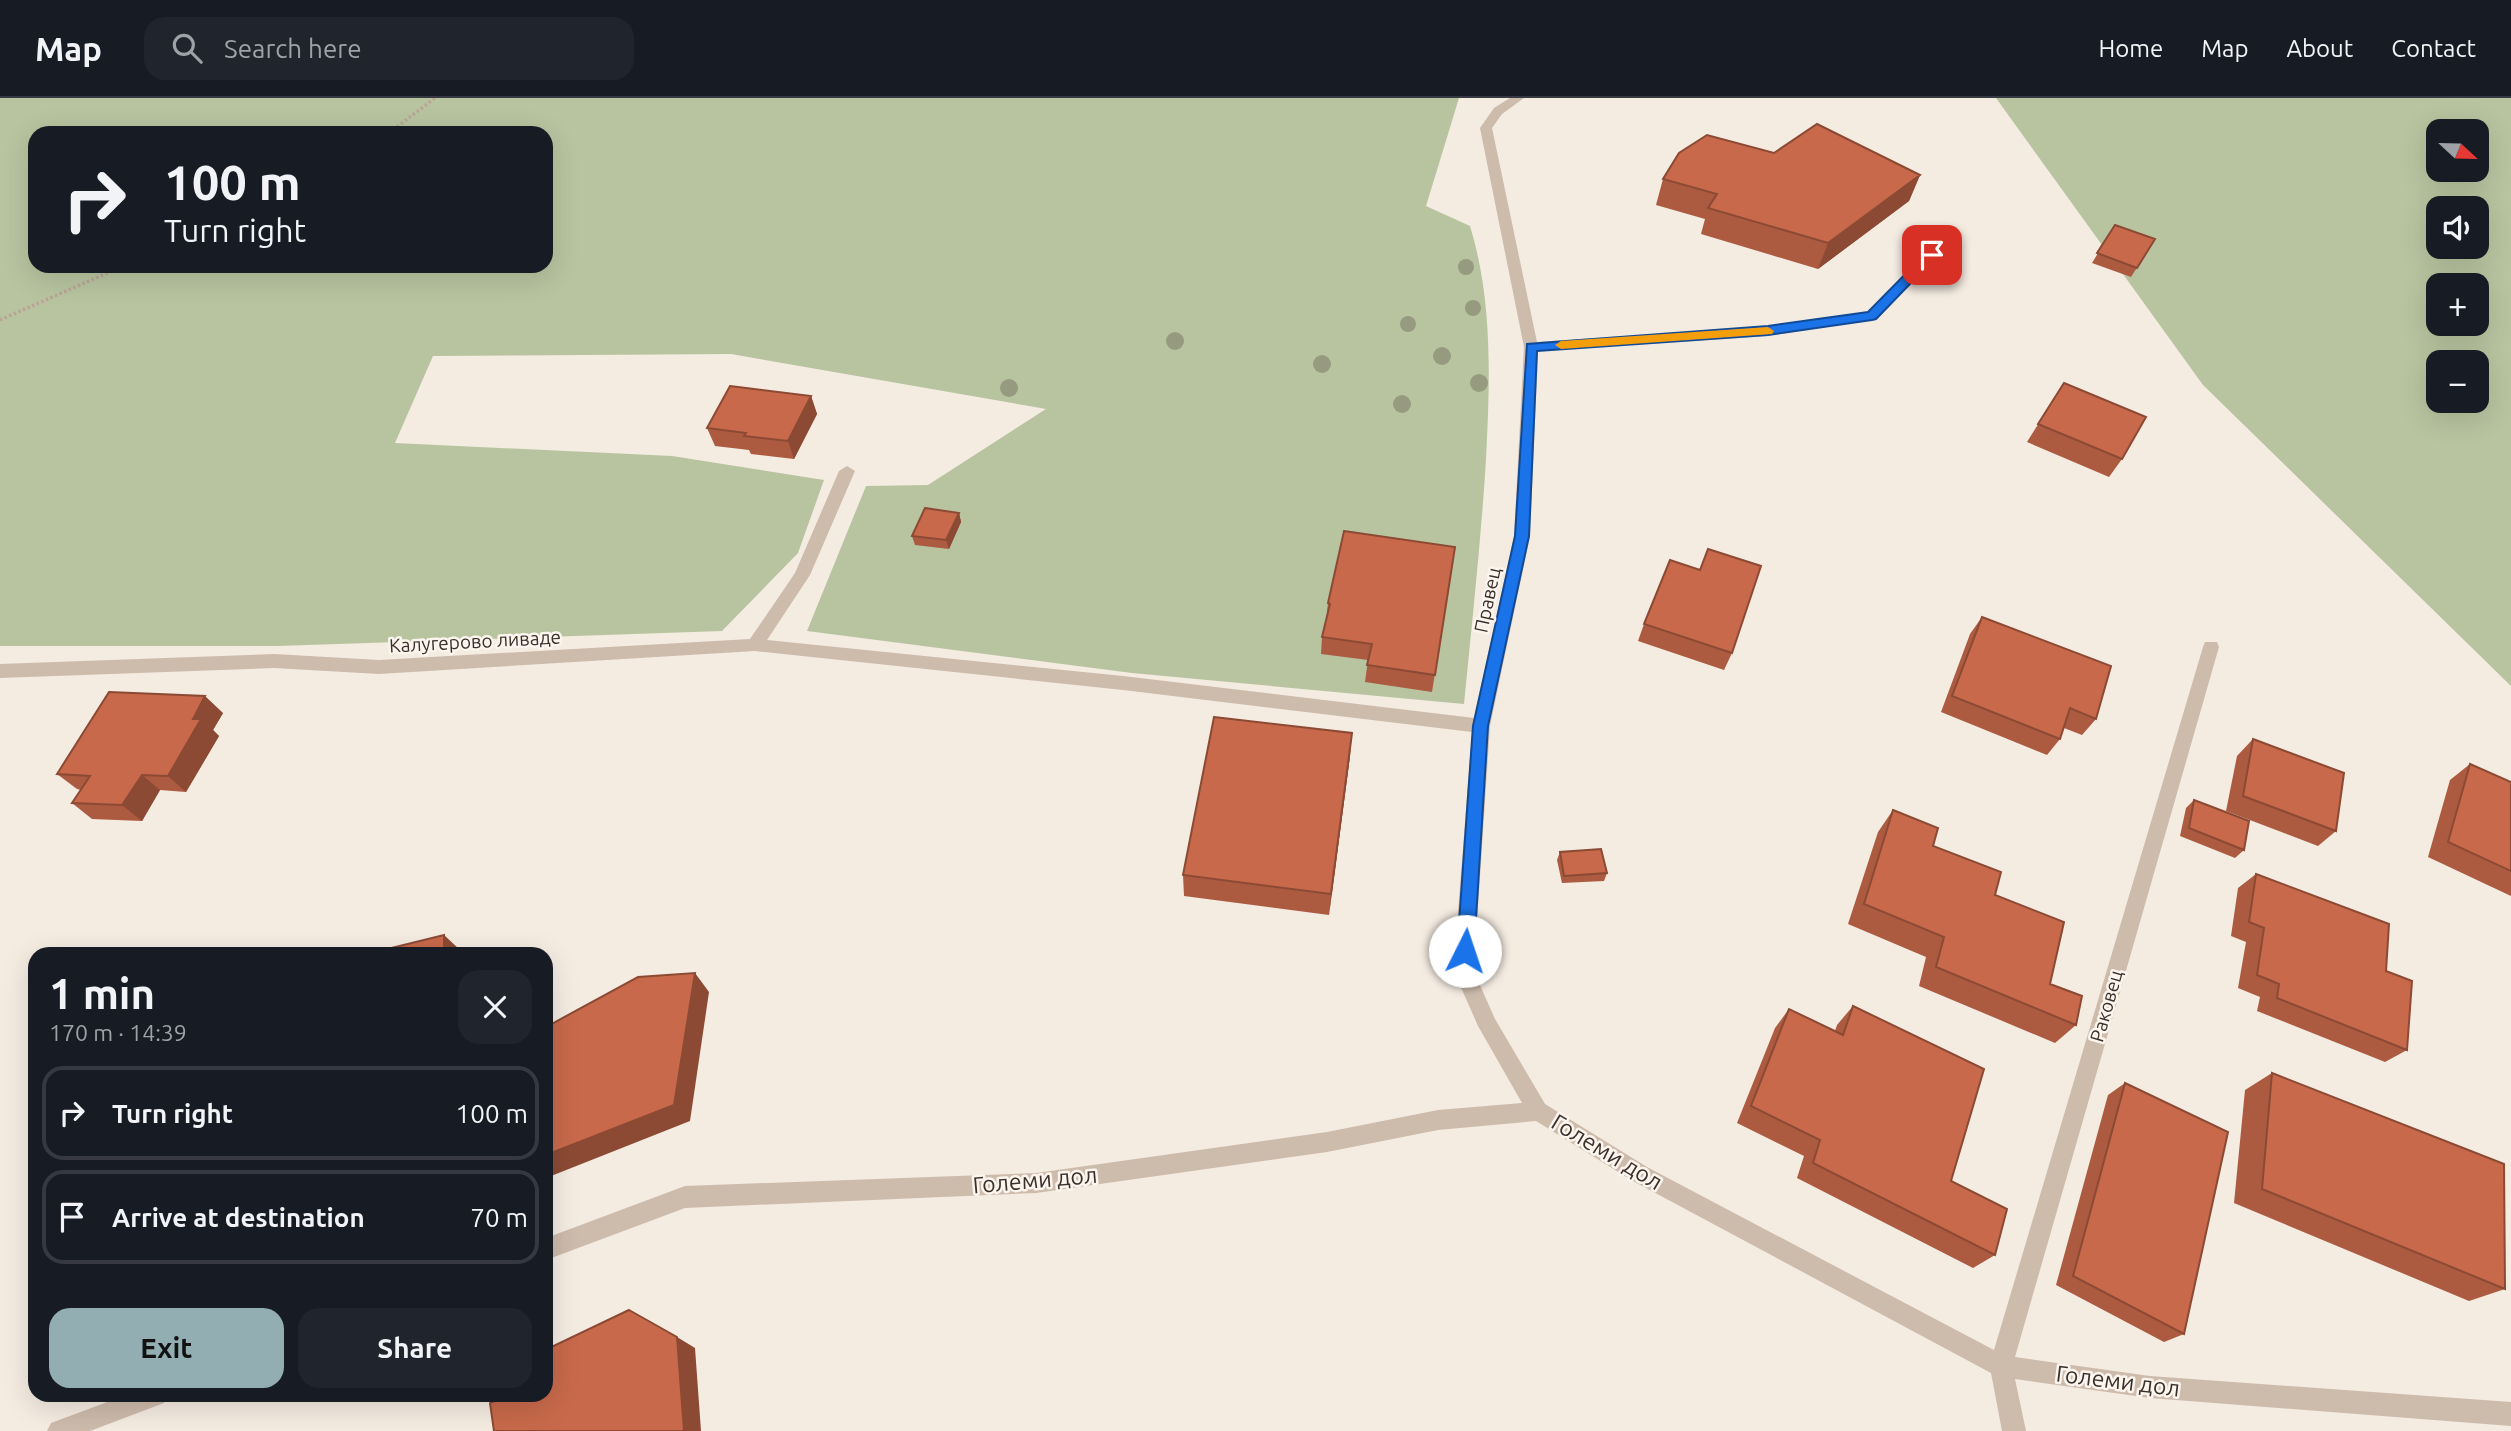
<!DOCTYPE html>
<meta charset="utf-8">
<style>
body{margin:0;font-family:Ubuntu,sans-serif;background:#20242c;color:#f1f3f6;height:100vh;display:flex;flex-direction:column;font-size:26px;white-space:nowrap}
*{box-sizing:border-box;margin:0}
p{font-size:23px;color:#9ea1a6}
.icon{flex:none;width:38px;height:38px;fill:none;stroke:currentColor;stroke-width:2;stroke-linecap:round;stroke-linejoin:round}
.map{position:relative;flex:1;overflow:hidden}
.sheet{position:absolute;left:28px;top:849px;width:525px;height:455px;display:flex;flex-direction:column;background:#171b24;border-radius:21px;box-shadow:0 7px 28px #0002}
.sheet>*{flex:none}
.hud{position:absolute;left:28px;top:28px;width:525px;height:147px;border-radius:21px;box-shadow:0 7px 28px #0002;background:#171b24;color:#f1f3f6;overflow:hidden}
.needle{width:46px;rotate:112deg}
.buttons{position:absolute;left:2426px;top:21px;display:grid;gap:14px}
.buttons a{display:grid;place-items:center;width:63px;height:63px;border-radius:14px;background:#171b24;box-shadow:0 7px 28px #0002;font-size:35px}
.pin{position:absolute;display:grid;place-items:center;width:60px;height:60px;color:#fff;margin:-30px;border-radius:14px;box-shadow:0 4px 10px #0006}
.me{position:absolute;width:77px;margin:-38px;rotate:4deg;stroke-linejoin:round;filter:drop-shadow(0 0 5px #0008)}
.turn{display:flex;align-items:center;gap:24px;height:147px;padding:0 21px;font-size:32px}
.turn .icon{width:91px;height:91px;stroke-width:2.5}
.turn b{display:block;font-size:49px;line-height:60px}
.round{display:grid;place-items:center;flex:none;width:74px;height:74px;border-radius:21px;background:#20242c}
.overview{display:flex;align-items:center;justify-content:space-between;height:119px;padding:0 21px}
h1{font-size:42px;font-weight:700;line-height:52px}
.button{display:flex;gap:14px;margin-top:auto;padding:14px 21px}
.button a{flex:1;height:80px;border-radius:21px;background:#92aeb2;color:#111;font-size:28px;font-weight:700;line-height:80px;text-align:center}
.button a+a{background:#20242c;color:#f1f3f6}
ul{padding:0;list-style:none}
li{display:flex;align-items:center;gap:21px;height:94px;margin:0 14px 10px;padding:0 7px;border:4px solid #363941;border-radius:21px}
li div{flex:1}
li b{display:block;font-size:26px}
li em{font-style:normal}
header{display:flex;align-items:center;gap:42px;box-sizing:border-box;height:98px;padding:0 35px;background:#171b24;border-bottom:2px solid #363941}
header strong{font-size:33px}
nav{display:flex;gap:38px;margin-inline-start:auto;font-size:24px}
.search{width:490px;height:63px;background:#20242c;display:flex;align-items:center;gap:18px;box-sizing:border-box;padding:0 24px;border-radius:21px;color:#9ea1a6;font-size:26px}
.map>svg:first-child{display:block}
</style>
<header>
<strong>Map</strong>
<div class="search"><svg class="icon" aria-label="search" viewBox="0 0 24 24"><circle cx="10" cy="10" r="6"/><path d="M15 15l6 6"/></svg>Search here</div>
<nav><a>Home</a><a>Map</a><a>About</a><a>Contact</a></nav>
</header>
<div class="map">
<svg width="2511" height="1333" viewBox="0 0 2511 1333">
<rect width="100%" height="100%" fill="#f4ebe1"/>
<path fill="#b8c4a0" fill-rule="evenodd" d="M0,0H1459L1426,108L1470,128C1493,203 1490,283 1486,361C1481,443 1472,524 1464,606L1132,575L807,533L866,388L928,387L1046,311L731,256L433,258L395,345L672,358L824,382L798,455L722,533L278,548H0ZM35,35H546V168H35Z
M1996,0H2511V588L2203,287ZM2438,33H2476V72H2438ZM2438,110H2476V149H2438ZM2438,187H2476V226H2438ZM2438,264H2476V303H2438Z"/>
<g fill="none" stroke-linecap="round" stroke-linejoin="round">
<path stroke="#b9a596" stroke-width="3.5" stroke-dasharray="2.5 2.5" stroke-linecap="butt" d="M389,35L435,0
M0,222L123,168"/>
<path fill="#cdbbac" fill-rule="evenodd" d="M1510,0H1524L1502,16L1492,30L1537,244L1768,228L1868,214L1927,154L1932,153L1939,157L1877,221L1872,222L1768,238L1538,253L1530,438L1490,628L1475,853L1479,885L1495,921L1545,1006L1647,1069L1994,1252L2203,549L2205,544H2217L2219,549L2015,1259L2150,1278L2511,1304V1328L2150,1300L2015,1281L2026,1333H2002L1991,1275L1633,1083L1536,1023L1438,1032L1327,1054L1036,1095L685,1110L546,1162V1140L685,1088L1036,1075L1327,1034L1438,1012L1522,1005L1478,928L1459,885L1455,853L1472,634L1123,592L755,553L379,576L274,570L0,580V566L274,556L379,562L750,541L795,475L839,373L847,368L855,373L810,477L767,542L1123,578L1474,620L1514,438L1524,249L1480,30L1494,10Z
M126,1297H167L164,1305L90,1333H47L51,1325Z"/>
</g>
<g fill="#969b7f">
<circle cx="1466" cy="169" r="8"/>
<circle cx="1473" cy="210" r="8"/>
<circle cx="1408" cy="226" r="8"/>
<circle cx="1175" cy="243" r="9"/>
<circle cx="1442" cy="258" r="9"/>
<circle cx="1322" cy="266" r="9"/>
<circle cx="1479" cy="285" r="9"/>
<circle cx="1009" cy="290" r="9"/>
<circle cx="1402" cy="306" r="9"/>
</g>
<path fill="#ac5a40" d="M1774,55L1920,77L1909,103L1818,171L1701,136L1705,121L1656,107L1663,81Z
M2115,127L2155,141L2131,179L2092,165Z
M2064,285L2122,361L2109,379L2027,344Z
M811,298L817,316L794,361L751,356L749,352L715,348L707,330Z
M959,415L961,424L949,451L915,447L912,438Z
M1455,449L1432,594L1365,584L1368,562L1321,556L1322,539L1326,522L1328,505Z
M1708,451L1732,555L1724,572L1638,543L1644,526L1700,472Z
M1982,519L2096,621L2082,637L2064,630L2060,641L2047,657L1941,614L1970,536Z
M223,615L213,632L219,638L186,694L160,692L142,723L92,721L72,705L81,692L77,691L57,676Z
M2253,641L2336,733L2318,748L2226,713L2237,658Z
M1350,658L1329,817L1184,798L1183,777Z
M2470,666L2511,684V798L2428,759L2450,682Z
M2194,702L2244,752L2235,760L2180,738L2186,710Z
M1893,712L1933,748L1995,797L2076,927L2055,945L1919,888L1926,859L1848,826L1878,734Z
M1560,754L1607,775L1604,783L1562,785L1557,762Z
M2256,776L2386,873L2407,952L2385,964L2257,913L2260,899L2238,890L2246,844L2231,838L2238,790Z
M1853,908L1951,1083L1995,1157L1973,1170L1797,1080L1804,1058L1737,1025L1775,930L1789,911L1835,933L1837,927Z
M2272,975L2505,1191L2469,1203L2234,1105L2245,992Z
M2125,985L2184,1236L2164,1244L2056,1187L2108,997Z"/>
<path fill="#8c4a34" d="M1920,77L1909,103L1818,171L1828,145Z
M811,298L817,316L794,361L788,343Z
M959,415L961,424L949,451L946,442Z
M205,598L223,615L213,632L219,638L186,694L168,678L193,621Z
M1352,635L1350,658L1329,817L1331,796Z
M142,677L160,692L142,723L122,707Z
M444,837L459,851V856H444Z
M695,875L709,894L690,1023L546,1080V1057Z
M677,1239L695,1250L701,1333H684Z"/>
<path fill="#c8694b" stroke="#8c4a34" stroke-width="2" d="M1817,26L1920,77L1828,145L1708,110L1717,96L1663,81L1679,55L1707,37L1774,55Z
M2115,127L2155,141L2137,170L2097,155Z
M2064,285L2146,319L2122,361L2038,326Z
M730,288L811,298L788,343L744,338L746,335L707,330Z
M925,410L959,415L946,442L912,438Z
M1344,433L1455,449L1435,577L1367,567L1372,546L1322,539L1330,506L1328,505Z
M1708,451L1761,468L1732,555L1644,526L1670,462L1700,472Z
M1982,519L2111,568L2096,621L2070,610L2060,641L1952,598Z
M109,594L205,598L193,621H201L168,678L142,677L122,707L72,705L90,678L57,676Z
M1214,619L1352,635L1331,796L1183,777Z
M2253,641L2344,675L2336,733L2243,698Z
M2470,666L2511,684V773L2448,744Z
M2194,702L2249,723L2244,752L2189,730Z
M1893,712L1938,730L1933,748L2001,774L1995,797L2064,824L2050,886L2082,898L2076,927L1936,869L1944,839L1864,806Z
M1601,751L1607,775L1564,778L1560,754Z
M2256,776L2389,826L2386,873L2412,883L2407,952L2277,900L2279,886L2257,877L2264,830L2249,824Z
M444,837V856H367Z
M695,875L674,1007L546,1057V929L638,879Z
M1853,908L1984,971L1951,1083L2007,1111L1995,1157L1813,1065L1820,1042L1751,1008L1789,911L1843,937Z
M2272,975L2504,1066L2505,1191L2262,1091Z
M2125,985L2228,1034L2184,1236L2073,1178Z
M629,1212L677,1239L684,1333H494L490,1305L508,1297H546V1280L551,1278L547,1251Z"/>
<path fill="#1a73e8" stroke="#114b97" stroke-width="2" d="M1932,153L1936,154V159L1876,221L1872,222L1768,237L1537,253L1529,438L1488,628L1474,853L1471,858L1465,861L1459,858L1457,853L1473,628L1515,438L1527,246L1768,228L1868,214L1927,154Z"/>
<path fill="#f59e0b" d="M1768,229L1774,233L1772,236L1561,251L1555,247L1561,243Z"/>
<g text-anchor="middle" stroke-width="5" stroke-linejoin="round" paint-order="stroke">
<g font-size="19" fill="#3b302b" stroke="#fbf5ee">
<text transform="translate(1487 502) rotate(-78)" y="7">Правец</text>
<text transform="translate(475 543) rotate(-3)" y="7">Калугерово ливаде</text>
<text transform="translate(2106 908) rotate(-74)" y="7">Раковец</text>
</g>
<g font-size="23" fill="#3b302b" stroke="#fbf5ee">
<text transform="translate(1607 1054) rotate(31)" y="8">Големи дол</text>
<text transform="translate(1035 1082) rotate(-5)" y="8">Големи дол</text>
<text transform="translate(2118 1283) rotate(7)" y="8">Големи дол</text>
</g>
</g>
</svg>
<div class="buttons">
<a><svg class="needle" viewBox="-14 -14 28 28"><path d="M0-13l5 13h-10z" fill="#e53935"/><path d="M0 13l5-13h-10z" fill="#9ea1a6"/></svg></a>
<a><svg class="icon" aria-label="sound" viewBox="0 0 24 24"><path d="M4 9h4l5-4v14l-5-4H4zM17 9q2 3 0 6"/></svg></a>
<a>+</a>
<a>−</a>
</div>
<div class="pin" style="left:1932px;top:157px;background:#d93025"><svg class="icon" aria-label="arrive" viewBox="0 0 24 24"><path d="M6 21V4h12l-3 4 3 4H6"/></svg></div>
<svg class="me" style="left:1465px;top:853px" viewBox="-20 -20 40 40"><circle r="19" fill="#fff"/><path d="M0-13L10 11 0 6-10 11z" fill="#1a73e8"/></svg>
<div class="hud">
<div class="turn"><svg class="icon" aria-label="right" viewBox="0 0 24 24"><path d="M7 20v-9h11M14 6l5 5-5 5"/></svg><div><b>100 m</b>Turn right</div></div>
</div>
<section class="sheet">
<div class="overview"><div><h1>1 min</h1><p>170 m · 14:39</p></div><a class="round"><svg class="icon" aria-label="close" viewBox="0 0 24 24"><path d="M6 6l12 12M18 6L6 18"/></svg></a></div>
<ul>
<li><svg class="icon" aria-label="right" viewBox="0 0 24 24"><path d="M7 20v-9h11M14 6l5 5-5 5"/></svg><div><b>Turn right</b></div><em>100 m</em></li>
<li><svg class="icon" aria-label="arrive" viewBox="0 0 24 24"><path d="M6 21V4h12l-3 4 3 4H6"/></svg><div><b>Arrive at destination</b></div><em>70 m</em></li>
</ul>
<div class="button"><a>Exit</a><a>Share</a></div>
</section>
</div>
